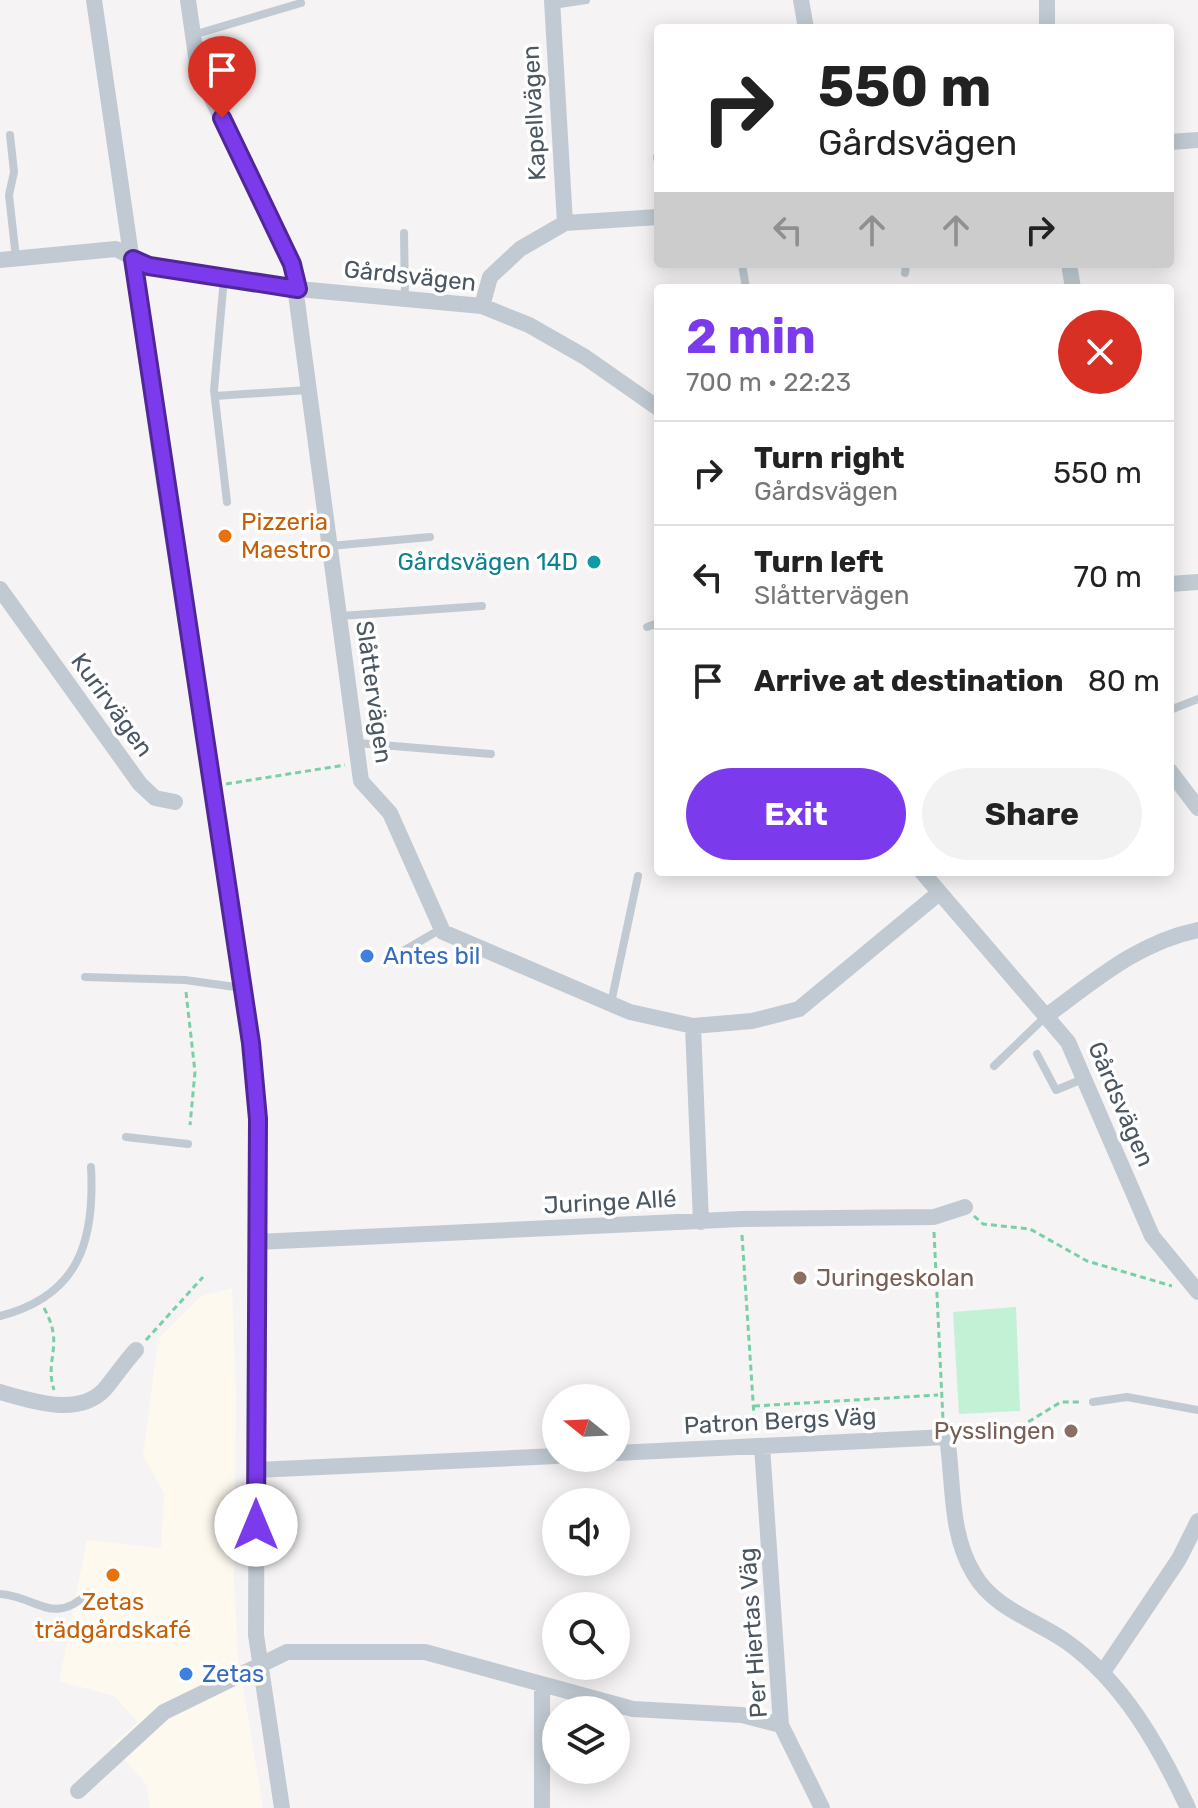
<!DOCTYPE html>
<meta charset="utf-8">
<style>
body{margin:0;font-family:Rubik,sans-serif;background:#f2f2f2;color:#222;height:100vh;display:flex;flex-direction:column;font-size:30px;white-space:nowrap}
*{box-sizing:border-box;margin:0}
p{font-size:26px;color:#767676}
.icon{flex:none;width:44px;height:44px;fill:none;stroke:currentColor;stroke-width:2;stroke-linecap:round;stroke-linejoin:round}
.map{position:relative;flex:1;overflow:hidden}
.details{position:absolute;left:654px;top:284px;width:520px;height:592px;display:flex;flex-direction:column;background:#fff;border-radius:8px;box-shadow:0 4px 20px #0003}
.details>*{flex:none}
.guide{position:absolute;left:654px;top:24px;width:520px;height:244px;border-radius:8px;box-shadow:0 4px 20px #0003;background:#fff;color:#222;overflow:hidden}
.needle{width:52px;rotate:288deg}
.tools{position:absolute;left:542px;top:1384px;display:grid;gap:16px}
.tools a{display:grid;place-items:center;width:88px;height:88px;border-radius:50%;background:#fff;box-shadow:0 4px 20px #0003;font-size:40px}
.pin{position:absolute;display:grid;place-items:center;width:68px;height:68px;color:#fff;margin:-82px -34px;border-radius:50% 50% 50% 0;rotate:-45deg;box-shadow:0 0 8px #0007}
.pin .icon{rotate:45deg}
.me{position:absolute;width:88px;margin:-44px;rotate:0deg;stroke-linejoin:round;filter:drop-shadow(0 0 6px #0008)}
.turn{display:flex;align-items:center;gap:28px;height:168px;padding:0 32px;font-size:36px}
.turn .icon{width:104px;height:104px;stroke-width:2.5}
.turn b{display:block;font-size:56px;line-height:68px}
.lanes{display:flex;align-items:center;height:76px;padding:0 32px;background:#0003;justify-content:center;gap:40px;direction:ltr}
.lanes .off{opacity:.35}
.round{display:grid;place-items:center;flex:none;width:84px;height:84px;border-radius:42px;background:#f2f2f2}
.headline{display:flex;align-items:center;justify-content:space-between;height:136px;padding:0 32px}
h1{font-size:48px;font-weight:700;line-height:60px;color:#7c3aed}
.action{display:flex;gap:16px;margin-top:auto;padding:16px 32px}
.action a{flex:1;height:92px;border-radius:48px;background:#7c3aed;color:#fff;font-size:32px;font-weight:700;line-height:92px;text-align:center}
.action a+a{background:#f2f2f2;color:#222}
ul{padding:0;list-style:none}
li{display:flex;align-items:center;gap:24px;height:104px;padding:0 32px;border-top:2px solid #e0e0e0}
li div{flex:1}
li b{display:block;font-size:30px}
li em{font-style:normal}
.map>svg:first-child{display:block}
</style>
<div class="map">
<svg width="1198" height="1808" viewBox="0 0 1198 1808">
<rect width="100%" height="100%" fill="#f5f3f3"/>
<path fill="#fdf9ef" d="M232,1288L236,1394L234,1582L238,1656L263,1808H150L146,1784L112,1745L138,1722L114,1696L59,1681L87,1540L161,1548L164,1493L143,1456L158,1339L201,1296Z"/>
<path fill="#c3f1d5" d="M1016,1307L1020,1411L959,1414L953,1312Z"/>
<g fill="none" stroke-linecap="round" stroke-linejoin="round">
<path stroke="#7ad0a6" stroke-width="3" stroke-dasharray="6 4" stroke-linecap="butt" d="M226,784L345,765
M186,992L195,1072L190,1125
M974,1216L983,1224L1030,1229L1087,1261L1172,1286
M934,1232L943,1420
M742,1235L755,1431
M44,1308C65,1346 44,1358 54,1390
M146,1340L203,1277
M754,1406L938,1395
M961,1435L1013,1431L1061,1402H1081"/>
<path stroke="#c1cad2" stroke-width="8" d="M553,5L586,0
M193,35L301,3
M10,135L14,172L9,195L16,258
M657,157L658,162
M404,233L405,298
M742,264L746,288
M905,273L906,264
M224,278L214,390L227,502
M215,396L308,390
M330,546L430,537
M340,616L482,606
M647,627L658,623
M1170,710L1198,699
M357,743L491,754
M391,958L441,929
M85,977L185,980L242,988
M611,1003L638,876
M1037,1054L1056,1090L1083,1079
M994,1066L1045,1017
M126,1137L188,1144
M0,1316C79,1296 95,1241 91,1167
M1093,1402L1127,1397L1198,1410
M0,1594C36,1596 53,1627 88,1593"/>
<path stroke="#c1cad2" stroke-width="16" d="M94,0L164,482L251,1043L258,1119L256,1635L282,1808
M188,0L198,70L292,264L361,781L390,813L443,932L630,1012L693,1026L752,1021L799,1009L939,893
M552,0L565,223
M801,0L806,28
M1047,0V28
M1170,142L1198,140
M0,260L116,249L149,266L298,289L482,306L529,325L585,357L658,408
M1069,264L1073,288
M482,306L490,277L520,249L565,223L658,217
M1170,584L1198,582
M0,589L140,784L155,798L175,802
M1170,771L1198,808
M922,872L1068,1042L1152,1236L1198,1292
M1045,1017C1093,982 1138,942 1198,930
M693,1026L701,1222
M257,1242L741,1219L934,1217L965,1207
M0,1392C31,1401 78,1417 104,1390C115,1377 124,1363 136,1350
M762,1446L781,1725L822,1808
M616,1453L947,1437C954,1483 949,1533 974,1574C994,1609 1036,1620 1067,1642C1123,1682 1159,1746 1188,1808
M256,1470L556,1456
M1103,1672L1179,1559L1198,1521
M542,1686V1808
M78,1791L164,1712L287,1652H425L633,1709L742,1715L781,1725"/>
</g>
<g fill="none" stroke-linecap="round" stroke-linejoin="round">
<defs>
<path id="route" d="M222,118L292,264L298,289L149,266L133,259L251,1043L258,1119L256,1525"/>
</defs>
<use href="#route" stroke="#51269a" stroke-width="20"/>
<use href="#route" stroke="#7c3aed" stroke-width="14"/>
</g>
<g fill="#e8710a" stroke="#fff" stroke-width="3">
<circle cx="225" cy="536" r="8"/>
<circle cx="113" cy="1575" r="8"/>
</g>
<circle fill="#0f9aa8" stroke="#fff" stroke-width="3" cx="594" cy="562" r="8"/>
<g fill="#3f7fe0" stroke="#fff" stroke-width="3">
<circle cx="367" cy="956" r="8"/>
<circle cx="186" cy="1674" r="8"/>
</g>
<g fill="#8d6e63" stroke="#fff" stroke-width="3">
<circle cx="800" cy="1278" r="8"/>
<circle cx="1071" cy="1431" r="8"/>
</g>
<g text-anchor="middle" stroke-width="7" stroke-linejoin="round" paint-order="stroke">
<g font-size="24" fill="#4a5661" stroke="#fff">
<text transform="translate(534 113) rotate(-93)" y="8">Kapellvägen</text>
<text transform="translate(410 276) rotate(6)" y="8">Gårdsvägen</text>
<text transform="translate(374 692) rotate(82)" y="8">Slåttervägen</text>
<text transform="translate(112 705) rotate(54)" y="8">Kurirvägen</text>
<text transform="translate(1121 1104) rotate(67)" y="8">Gårdsvägen</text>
<text transform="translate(610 1202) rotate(-3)" y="8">Juringe Allé</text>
<text transform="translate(780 1421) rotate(-3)" y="8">Patron Bergs Väg</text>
<text transform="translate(753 1633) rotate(-94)" y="8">Per Hiertas Väg</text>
</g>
<g font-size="24" fill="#c56008" stroke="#fff" text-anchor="start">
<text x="241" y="530">Pizzeria<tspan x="241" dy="28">Maestro</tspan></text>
<text x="113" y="1610" text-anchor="middle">Zetas<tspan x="113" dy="28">trädgårdskafé</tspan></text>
</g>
<g font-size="24" fill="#0d838f" stroke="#fff" text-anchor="end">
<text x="578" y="570">Gårdsvägen 14D</text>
</g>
<g font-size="24" fill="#366cbe" stroke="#fff" text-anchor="start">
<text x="383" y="964">Antes bil</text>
<text x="202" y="1682">Zetas</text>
</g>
<g font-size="24" fill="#785e54" stroke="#fff" text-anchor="start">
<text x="816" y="1286">Juringeskolan</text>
<text x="1055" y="1439" text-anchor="end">Pysslingen</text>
</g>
</g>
</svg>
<div class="tools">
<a><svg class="needle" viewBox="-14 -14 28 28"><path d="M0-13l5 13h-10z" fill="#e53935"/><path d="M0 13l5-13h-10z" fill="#767676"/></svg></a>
<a><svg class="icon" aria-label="sound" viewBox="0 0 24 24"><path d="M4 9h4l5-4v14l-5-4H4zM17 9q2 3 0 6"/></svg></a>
<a><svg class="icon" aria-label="search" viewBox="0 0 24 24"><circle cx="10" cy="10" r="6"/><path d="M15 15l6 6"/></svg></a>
<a><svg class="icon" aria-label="layers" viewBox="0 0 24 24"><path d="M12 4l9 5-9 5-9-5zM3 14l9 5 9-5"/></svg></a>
</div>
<div class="pin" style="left:222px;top:118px;background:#d93025"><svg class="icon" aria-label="arrive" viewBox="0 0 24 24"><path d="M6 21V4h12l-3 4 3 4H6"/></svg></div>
<svg class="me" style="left:256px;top:1525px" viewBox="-20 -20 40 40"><circle r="19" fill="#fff"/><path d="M0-13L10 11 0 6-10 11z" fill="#7c3aed"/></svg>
<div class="guide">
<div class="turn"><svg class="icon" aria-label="right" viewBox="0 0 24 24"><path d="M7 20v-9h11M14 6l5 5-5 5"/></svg><div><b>550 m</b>Gårdsvägen</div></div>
<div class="lanes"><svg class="icon off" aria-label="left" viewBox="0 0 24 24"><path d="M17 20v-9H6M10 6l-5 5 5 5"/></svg><svg class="icon off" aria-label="ahead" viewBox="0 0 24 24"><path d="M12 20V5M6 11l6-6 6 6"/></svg><svg class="icon off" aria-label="ahead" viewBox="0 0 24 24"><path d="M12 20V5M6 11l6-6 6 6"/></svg><svg class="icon" aria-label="right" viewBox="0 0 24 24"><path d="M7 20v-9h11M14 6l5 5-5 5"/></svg></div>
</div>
<section class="details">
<div class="headline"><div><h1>2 min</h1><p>700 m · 22:23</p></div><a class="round" style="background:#d93025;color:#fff"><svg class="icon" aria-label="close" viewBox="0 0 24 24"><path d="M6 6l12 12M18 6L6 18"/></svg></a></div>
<ul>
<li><svg class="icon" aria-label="right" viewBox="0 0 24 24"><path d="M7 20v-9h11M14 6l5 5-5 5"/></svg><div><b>Turn right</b><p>Gårdsvägen</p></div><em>550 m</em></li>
<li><svg class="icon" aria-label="left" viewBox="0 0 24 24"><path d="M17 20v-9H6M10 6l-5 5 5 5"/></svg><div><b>Turn left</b><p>Slåttervägen</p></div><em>70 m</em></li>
<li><svg class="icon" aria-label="arrive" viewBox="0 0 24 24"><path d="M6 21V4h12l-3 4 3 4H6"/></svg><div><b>Arrive at destination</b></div><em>80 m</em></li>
</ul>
<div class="action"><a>Exit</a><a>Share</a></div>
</section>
</div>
